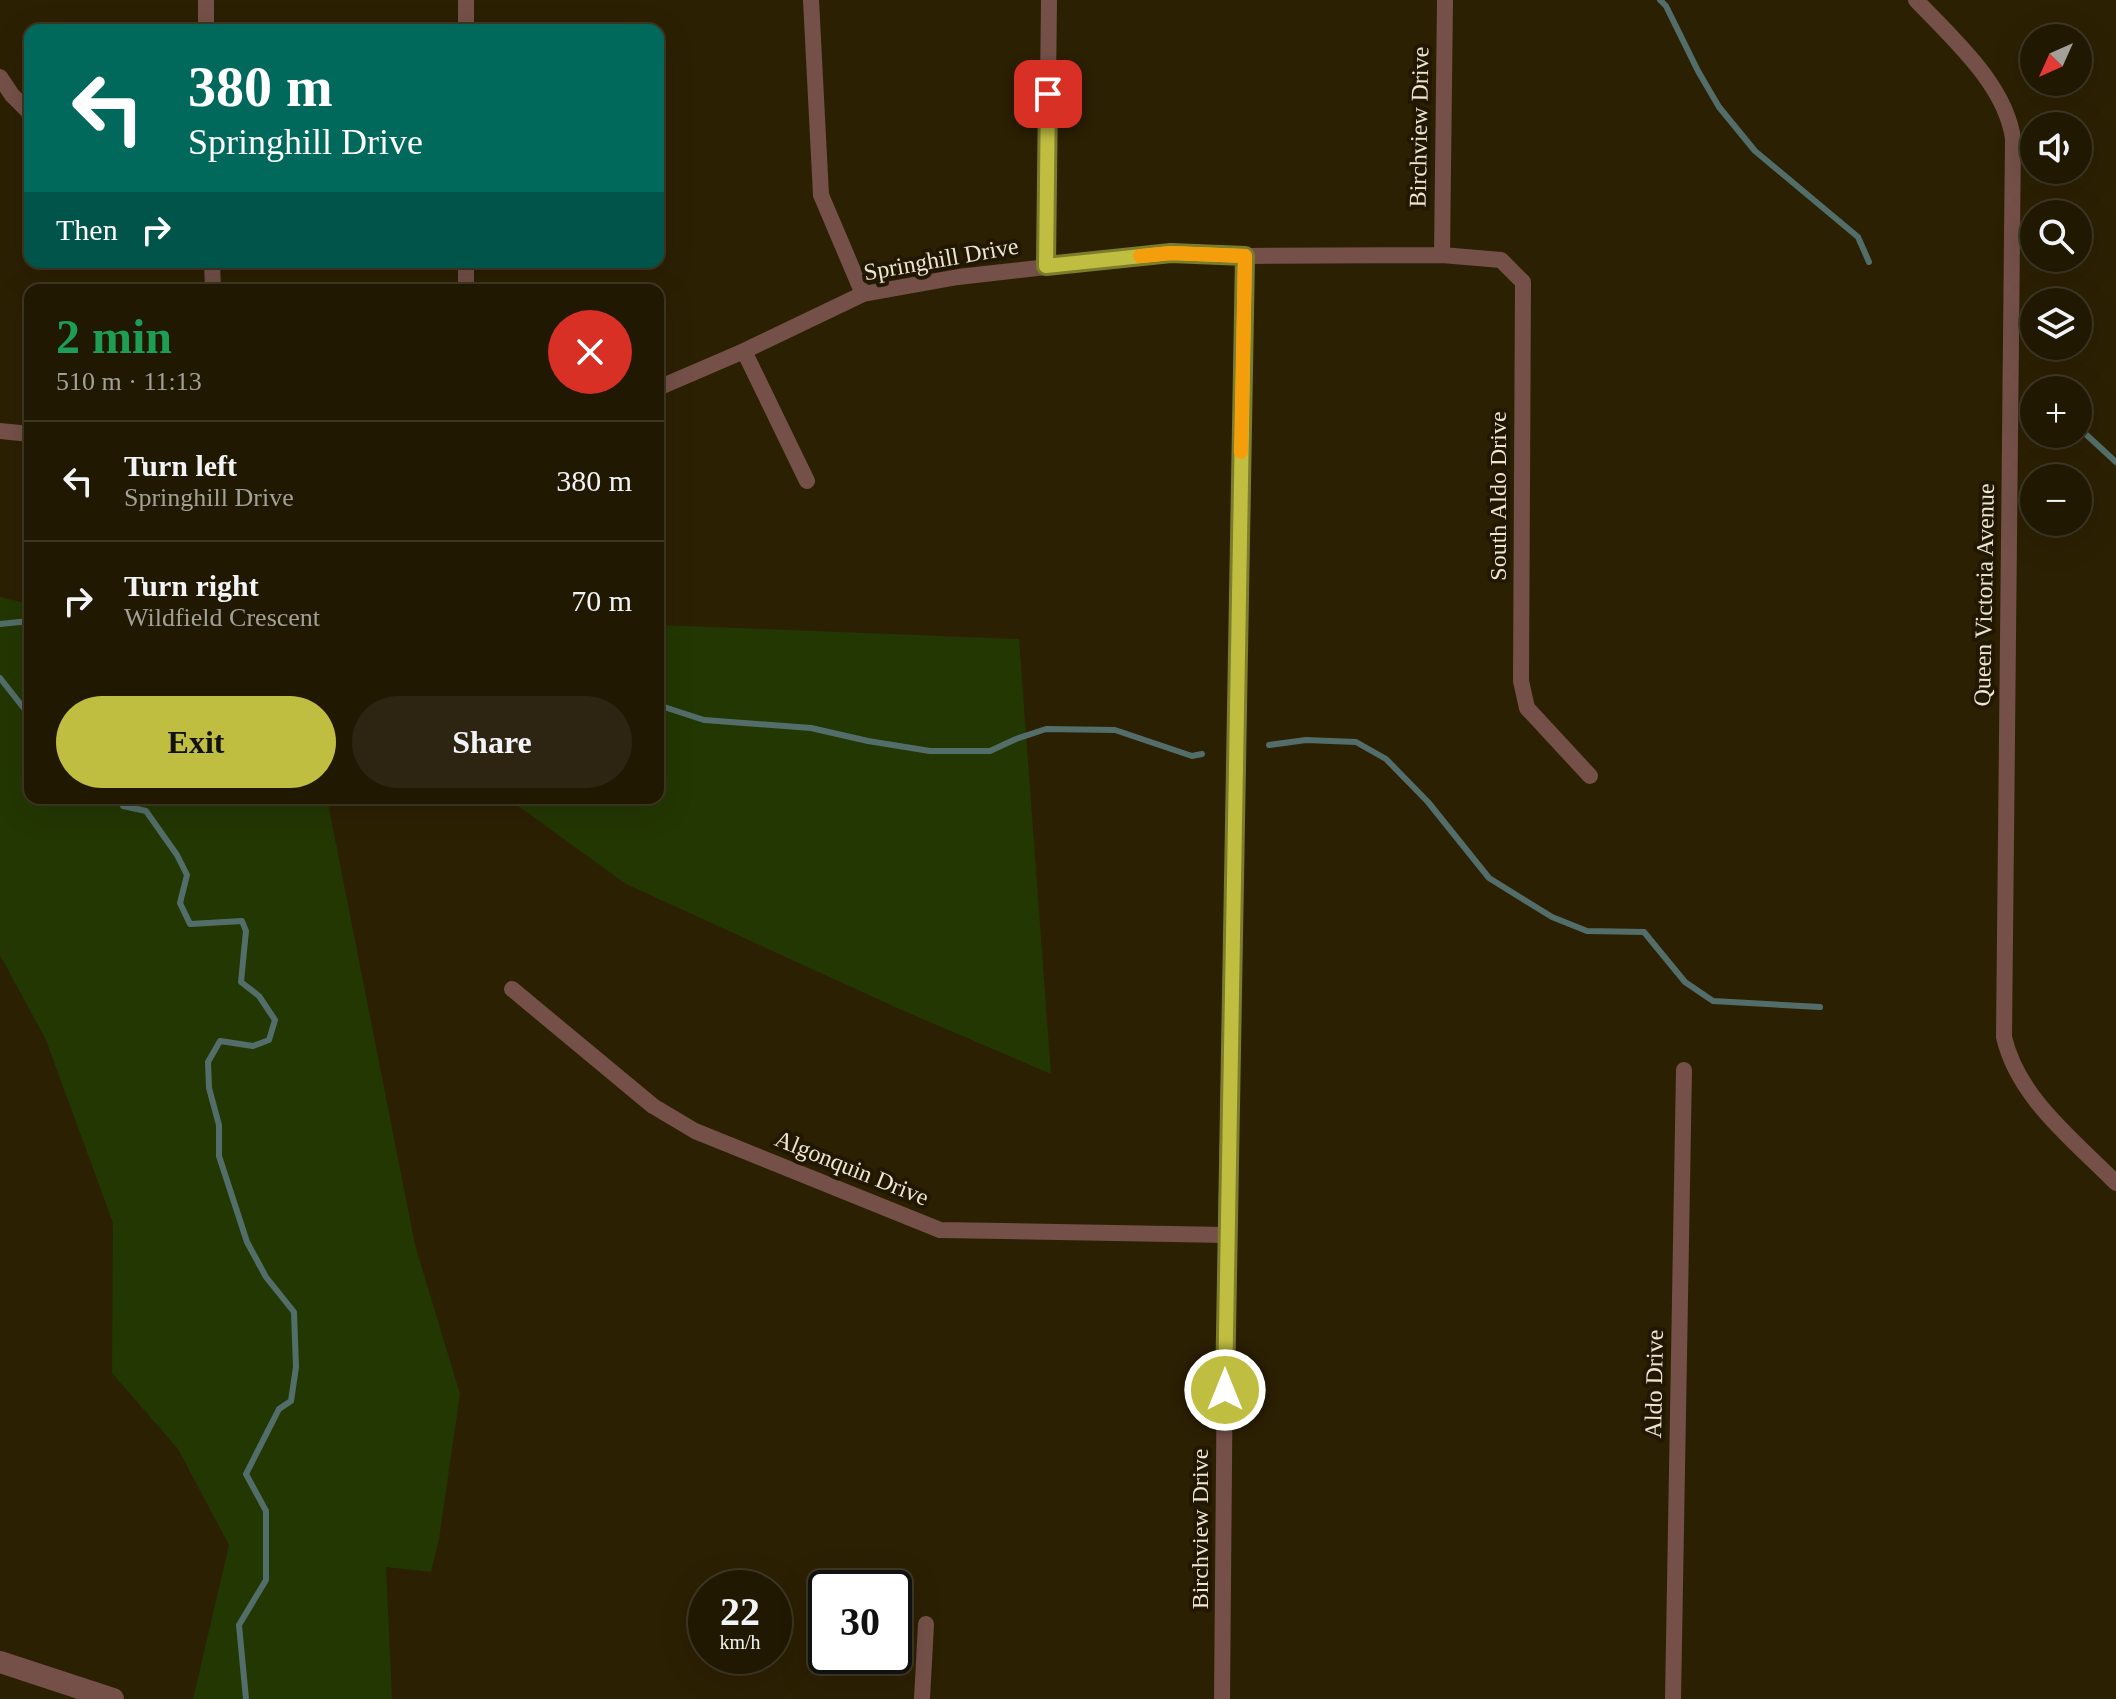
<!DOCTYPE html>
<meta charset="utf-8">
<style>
body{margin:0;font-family:Georgia,serif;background:#2d2511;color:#f1f3f6;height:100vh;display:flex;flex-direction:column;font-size:30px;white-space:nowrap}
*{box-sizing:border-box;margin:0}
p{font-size:26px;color:#a2a099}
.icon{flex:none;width:44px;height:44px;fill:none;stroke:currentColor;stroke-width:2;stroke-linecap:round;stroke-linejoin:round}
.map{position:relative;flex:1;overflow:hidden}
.details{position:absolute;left:24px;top:284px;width:640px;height:520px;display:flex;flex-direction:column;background:#211802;border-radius:16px;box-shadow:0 8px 32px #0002,0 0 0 2px #3e3724}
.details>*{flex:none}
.banner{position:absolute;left:24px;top:24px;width:640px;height:244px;border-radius:16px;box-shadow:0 8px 32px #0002,0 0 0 2px #3e3724;background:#00695c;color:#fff;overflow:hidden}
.needle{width:52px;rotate:225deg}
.tools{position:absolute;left:2020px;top:24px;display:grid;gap:16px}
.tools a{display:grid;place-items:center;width:72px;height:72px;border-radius:50%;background:#211802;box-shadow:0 8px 32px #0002,0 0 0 2px #3e3724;font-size:40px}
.speed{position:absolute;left:688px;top:1570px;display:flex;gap:16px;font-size:40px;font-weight:700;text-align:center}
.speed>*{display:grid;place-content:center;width:104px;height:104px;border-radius:50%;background:#211802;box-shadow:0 8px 32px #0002,0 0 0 2px #3e3724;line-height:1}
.speed small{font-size:20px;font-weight:400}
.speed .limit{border:4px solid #111;border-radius:12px;background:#fff;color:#111}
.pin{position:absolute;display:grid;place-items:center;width:68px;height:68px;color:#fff;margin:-34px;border-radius:16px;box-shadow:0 4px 12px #0006}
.me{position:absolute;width:88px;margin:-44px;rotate:0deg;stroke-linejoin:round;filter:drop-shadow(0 0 6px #0008)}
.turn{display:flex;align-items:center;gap:28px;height:168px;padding:0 32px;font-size:36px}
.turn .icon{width:104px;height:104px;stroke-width:2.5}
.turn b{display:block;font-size:56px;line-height:68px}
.then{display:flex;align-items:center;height:76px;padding:0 32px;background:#0003;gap:16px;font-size:30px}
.round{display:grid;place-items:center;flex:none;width:84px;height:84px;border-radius:42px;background:#2d2511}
.head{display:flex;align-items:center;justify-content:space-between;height:136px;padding:0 32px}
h1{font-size:48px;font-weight:800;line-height:60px;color:#1e9e55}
.action{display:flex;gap:16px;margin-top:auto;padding:16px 32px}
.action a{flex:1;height:92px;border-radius:48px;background:#c0be40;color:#111;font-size:32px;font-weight:800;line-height:92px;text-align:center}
.action a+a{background:#2d2511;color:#f1f3f6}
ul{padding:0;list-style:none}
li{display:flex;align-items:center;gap:24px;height:120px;padding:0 32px;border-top:2px solid #3e3724}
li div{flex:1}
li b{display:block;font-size:30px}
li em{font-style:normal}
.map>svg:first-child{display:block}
</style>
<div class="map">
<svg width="2116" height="1699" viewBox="0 0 2116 1699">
<rect width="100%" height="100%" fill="#2c2003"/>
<path fill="#233702" d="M0,597L30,604V798H327L415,1245L460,1394L439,1539L431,1572L386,1567L392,1699H193L229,1545L178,1449L112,1373L113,1223L46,1040L0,955Z
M658,625L1019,639L1051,1074L904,1011L626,884L507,798H658Z"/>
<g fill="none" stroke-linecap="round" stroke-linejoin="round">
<path stroke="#536e6a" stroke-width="6" d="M1660,0L1666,6L1698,71L1719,107L1755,151L1858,237L1869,262
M2078,427L2116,462
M0,624L30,621
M0,678L30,716
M658,705L704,720L811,728L868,741L930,751H990L1016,739L1046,729L1115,730L1192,756L1202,754
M1269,745L1306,740L1356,742L1386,759L1428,802L1489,878L1552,917L1587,931L1644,932L1685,982L1713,1001L1820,1007
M121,798L123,806L146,811L177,855L187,875L180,903L190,924L242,921L246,931L241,982L259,996L275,1020L269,1040L253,1046L220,1041L208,1062L209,1088L219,1125V1156L247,1242L266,1277L294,1312L296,1367L291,1401L279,1409L246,1474L266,1511V1580L239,1625L246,1699"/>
<path stroke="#745048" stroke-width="16" d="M206,0V30
M811,0L821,195L863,294
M1916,0C1952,38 2006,85 2013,139L2004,1037C2018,1098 2074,1140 2116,1183
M466,30V0
M0,77L12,95L30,113
M1442,255L1445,0
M212,262L213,290
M1046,266L1049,0
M466,290V262
M744,351L807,481
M658,388L744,351L863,294L958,277L1171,253L1245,256L1442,255L1501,260L1523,282L1521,681L1527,708L1590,776
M0,431L30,434
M512,989L653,1106L695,1131L940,1230L1226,1235
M922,1699L926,1624
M1222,1699L1226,1235L1245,256
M1673,1699L1684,1070"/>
<path stroke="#745048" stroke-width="22" d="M0,1662L113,1699"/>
</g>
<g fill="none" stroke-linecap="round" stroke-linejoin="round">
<defs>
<path id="route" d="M1048,94L1046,266L1171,253L1245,256L1225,1390"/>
</defs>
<use href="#route" stroke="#7d7c2a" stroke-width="20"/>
<use href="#route" stroke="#c0be40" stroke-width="14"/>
<path stroke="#f59e0b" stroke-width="14" d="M1140,256L1171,253L1245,256L1241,452"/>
</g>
<g text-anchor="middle" stroke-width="8" stroke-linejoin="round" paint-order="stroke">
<g font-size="24" fill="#ede6d5" stroke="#221700">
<text transform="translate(1419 127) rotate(-89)" y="8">Birchview Drive</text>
<text transform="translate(941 259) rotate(-10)" y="8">Springhill Drive</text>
<text transform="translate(1498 496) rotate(-90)" y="8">South Aldo Drive</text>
<text transform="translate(1984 595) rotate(-89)" y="8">Queen Victoria Avenue</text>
<text transform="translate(852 1168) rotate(22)" y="8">Algonquin Drive</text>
<text transform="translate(1654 1384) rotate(-89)" y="8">Aldo Drive</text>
<text transform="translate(1200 1529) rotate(-90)" y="8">Birchview Drive</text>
</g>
</g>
</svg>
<div class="tools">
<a><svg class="needle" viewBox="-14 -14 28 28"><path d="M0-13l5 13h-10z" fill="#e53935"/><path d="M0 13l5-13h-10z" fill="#a2a099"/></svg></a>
<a><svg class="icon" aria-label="sound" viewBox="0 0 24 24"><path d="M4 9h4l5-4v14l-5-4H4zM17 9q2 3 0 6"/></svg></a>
<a><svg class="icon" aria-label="search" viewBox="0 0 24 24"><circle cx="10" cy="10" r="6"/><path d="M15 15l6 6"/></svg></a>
<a><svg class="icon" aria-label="layers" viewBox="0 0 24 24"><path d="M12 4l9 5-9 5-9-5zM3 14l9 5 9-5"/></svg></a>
<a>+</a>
<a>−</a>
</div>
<div class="speed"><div>22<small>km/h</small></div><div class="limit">30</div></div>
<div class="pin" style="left:1048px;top:94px;background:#d93025"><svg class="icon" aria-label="arrive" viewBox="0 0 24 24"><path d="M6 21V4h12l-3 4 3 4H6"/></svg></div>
<svg class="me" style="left:1225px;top:1390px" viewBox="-20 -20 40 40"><circle r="17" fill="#c0be40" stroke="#fff" stroke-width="3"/><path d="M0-11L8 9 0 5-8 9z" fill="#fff"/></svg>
<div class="banner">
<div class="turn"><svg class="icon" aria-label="left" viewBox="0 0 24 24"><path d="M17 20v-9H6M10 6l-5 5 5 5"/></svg><div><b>380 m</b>Springhill Drive</div></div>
<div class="then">Then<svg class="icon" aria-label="right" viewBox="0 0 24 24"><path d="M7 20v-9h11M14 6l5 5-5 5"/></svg></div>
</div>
<section class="details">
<div class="head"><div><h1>2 min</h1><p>510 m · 11:13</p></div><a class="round" style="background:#d93025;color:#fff"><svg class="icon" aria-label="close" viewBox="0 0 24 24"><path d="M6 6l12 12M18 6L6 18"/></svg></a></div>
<ul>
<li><svg class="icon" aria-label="left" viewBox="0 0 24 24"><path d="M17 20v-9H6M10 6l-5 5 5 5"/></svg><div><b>Turn left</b><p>Springhill Drive</p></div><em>380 m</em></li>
<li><svg class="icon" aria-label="right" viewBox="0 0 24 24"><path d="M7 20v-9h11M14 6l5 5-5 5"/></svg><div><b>Turn right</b><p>Wildfield Crescent</p></div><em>70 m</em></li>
</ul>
<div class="action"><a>Exit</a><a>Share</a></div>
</section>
</div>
